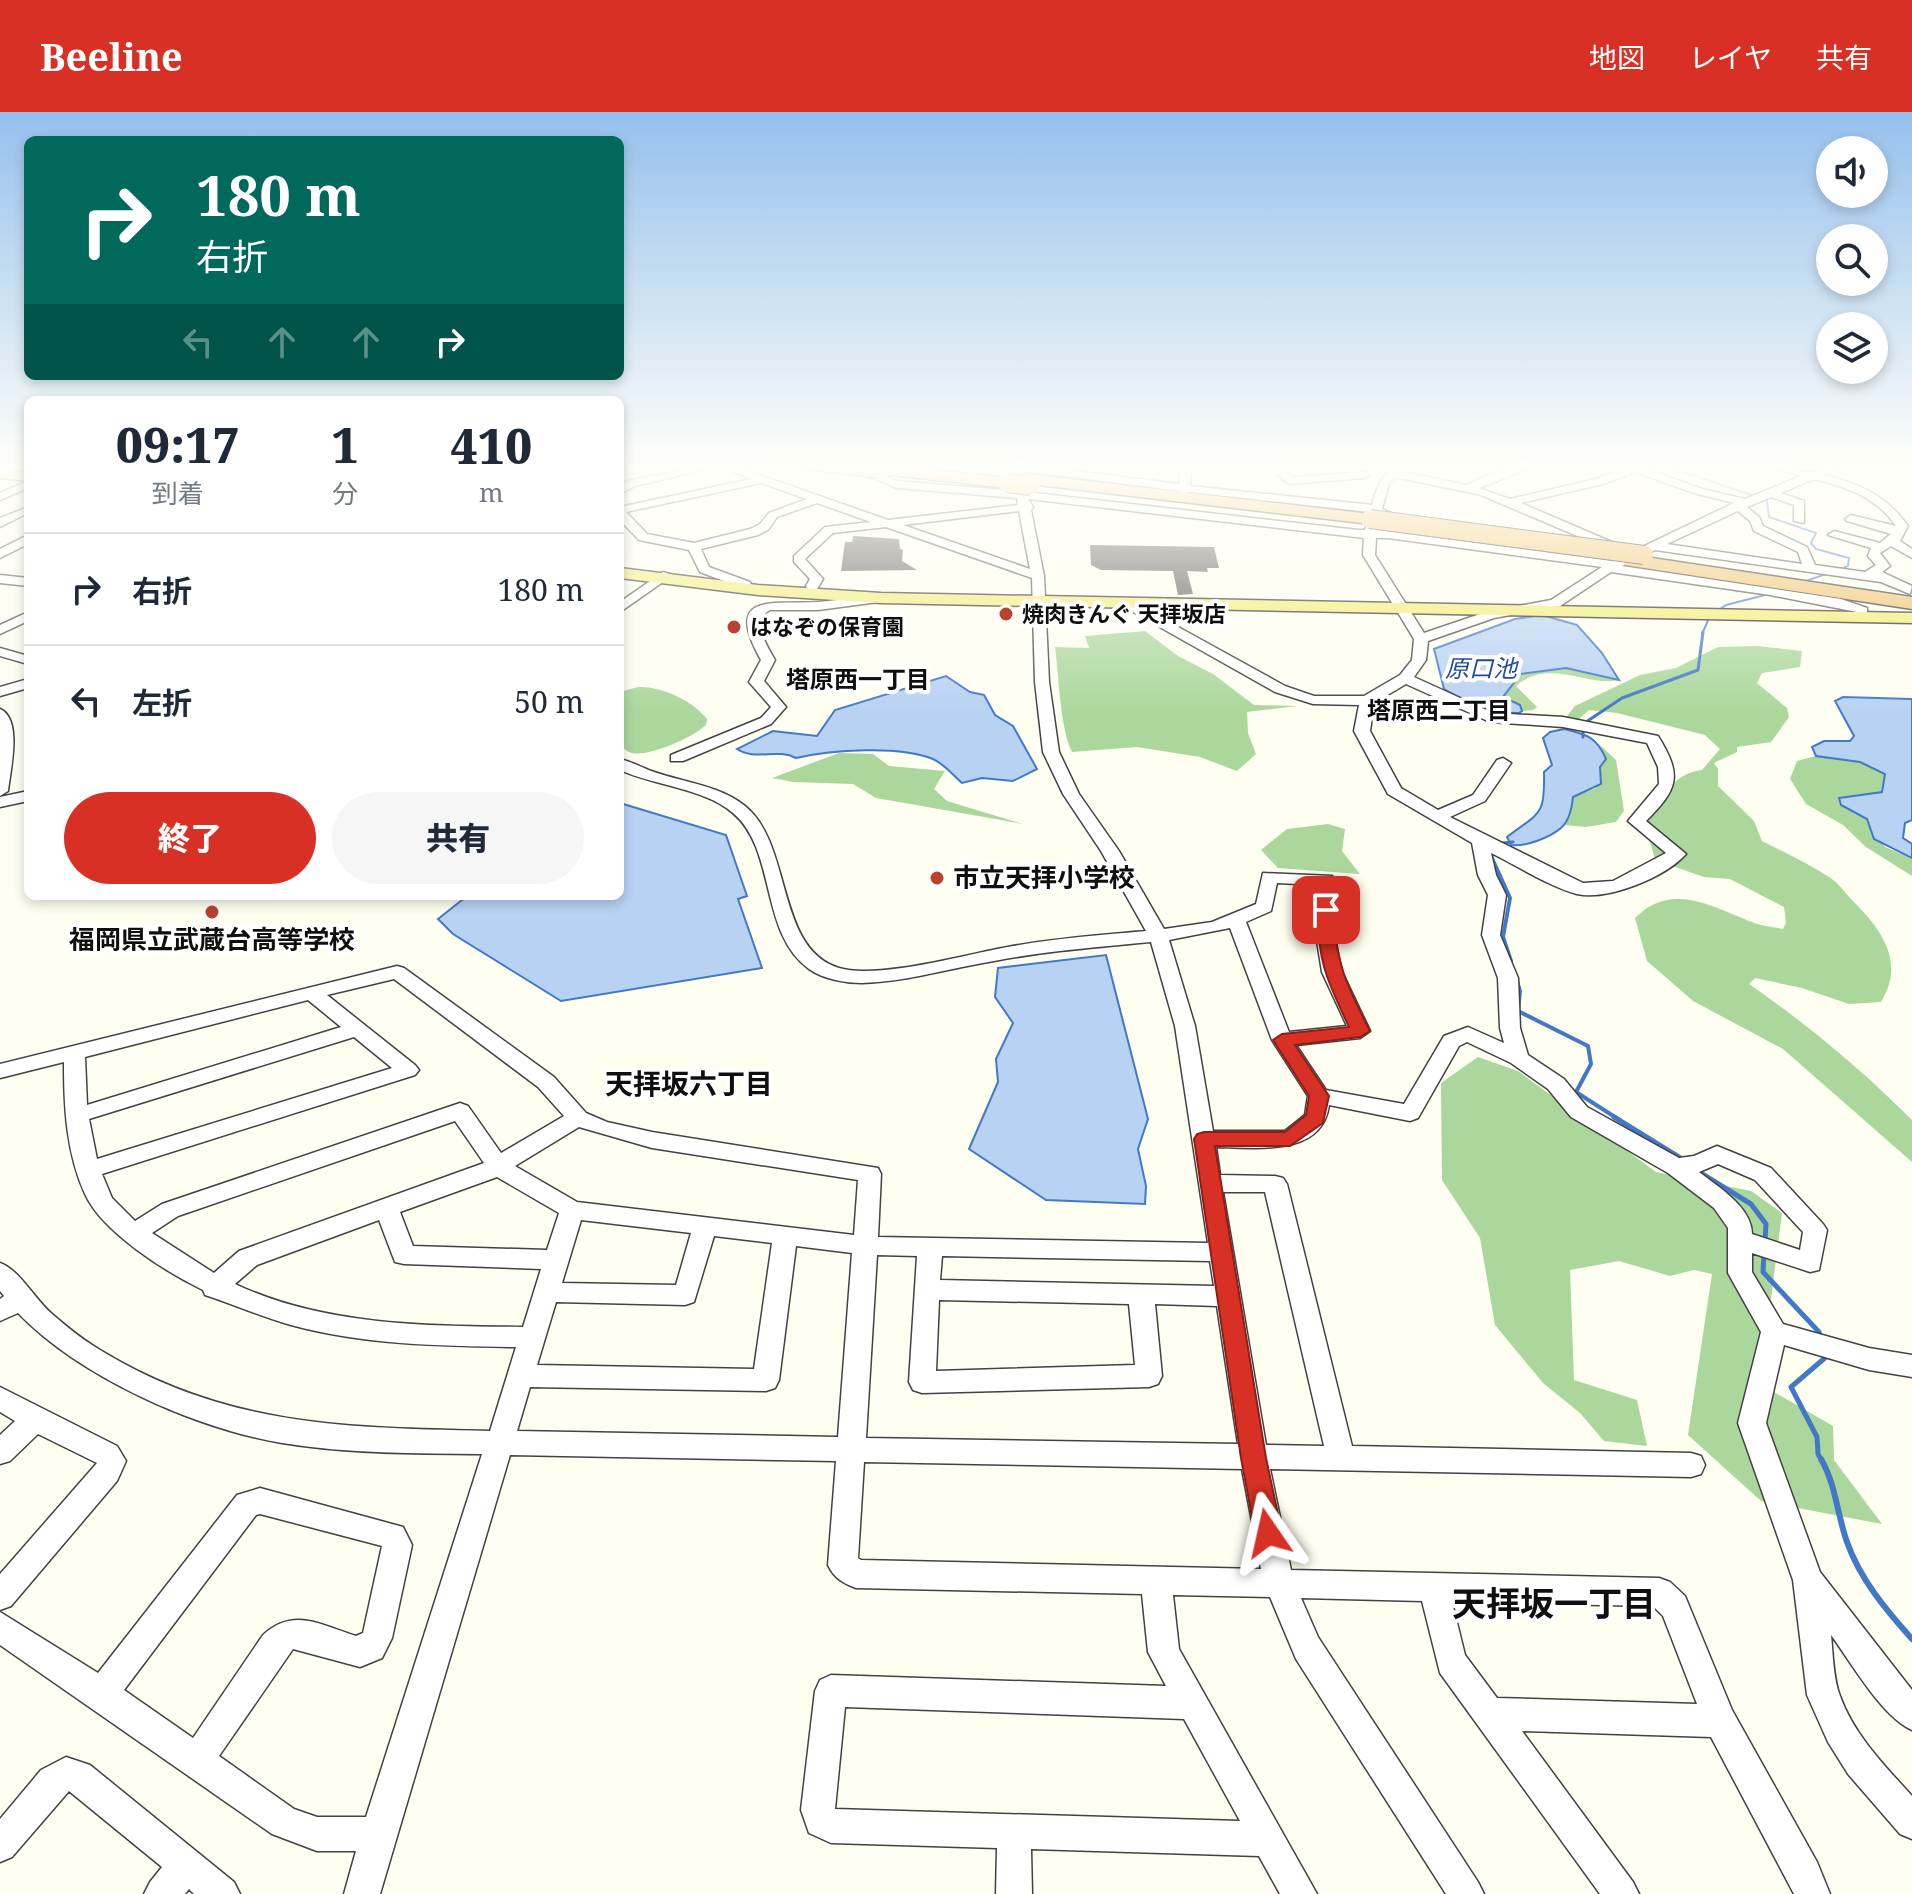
<!DOCTYPE html>
<html lang="ja">
<meta charset="utf-8">
<style>
body{margin:0;font-family:"Noto Serif","Noto Sans JP",serif;background:#f6f6f7;color:#1f2937;height:100vh;display:flex;flex-direction:column;font-size:30px;white-space:nowrap}
*{box-sizing:border-box;margin:0}
p{font-size:26px;color:#747a83}
.icon{flex:none;width:44px;height:44px;fill:none;stroke:currentColor;stroke-width:2;stroke-linecap:round;stroke-linejoin:round}
.map{position:relative;flex:1;overflow:hidden}
.details{position:absolute;left:24px;top:284px;width:600px;height:504px;display:flex;flex-direction:column;background:#fff;border-radius:12px;box-shadow:0 4px 12px #0003}
.details>*{flex:none}
.banner{position:absolute;left:24px;top:24px;width:600px;height:244px;border-radius:12px;box-shadow:0 4px 12px #0003;background:#00695c;color:#fff;overflow:hidden}
.tools{position:absolute;left:1816px;top:24px;display:grid;gap:16px}
.tools a{display:grid;place-items:center;width:72px;height:72px;border-radius:50%;background:#fff;box-shadow:0 4px 12px #0003;font-size:40px}
.pin{position:absolute;display:grid;place-items:center;width:68px;height:68px;color:#fff;margin:-34px;border-radius:16px;box-shadow:0 4px 12px #0006}
.me{position:absolute;width:88px;margin:-44px;rotate:349deg;stroke-linejoin:round;filter:drop-shadow(0 0 6px #0008)}
.turn{display:flex;align-items:center;gap:28px;height:168px;padding:0 40px;font-size:36px}
.turn .icon{width:104px;height:104px;stroke-width:2.5}
.turn b{display:block;font-size:56px;line-height:68px}
.lanes{display:flex;align-items:center;height:76px;padding:0 40px;background:#0003;justify-content:center;gap:40px;direction:ltr}
.lanes .off{opacity:.35}
.eta{display:flex;justify-content:space-evenly;align-items:center;height:136px;text-align:center}
.eta b{font-size:48px;font-weight:800;line-height:56px}
.primary-button{display:flex;gap:16px;margin-top:auto;padding:16px 40px}
.primary-button a{flex:1;height:92px;border-radius:48px;background:#d93025;color:#fff;font-size:32px;font-weight:800;line-height:92px;text-align:center}
.primary-button a+a{background:#f6f6f7;color:#1f2937}
ul{padding:0;list-style:none}
li{display:flex;align-items:center;gap:24px;height:112px;padding:0 40px;border-top:2px solid #e0e1e3}
li div{flex:1}
li b{display:block;font-size:30px}
li em{font-style:normal}
header{display:flex;align-items:center;gap:48px;box-sizing:border-box;height:112px;padding:0 40px;background:#d93025;color:#fff}
header strong{font-size:38px}
nav{display:flex;gap:44px;margin-inline-start:auto;font-size:28px}
.map>svg:first-child{display:block}
</style>
<header>
<strong>Beeline</strong>
<nav><a>地図</a><a>レイヤ</a><a>共有</a></nav>
</header>
<div class="map">
<svg width="1912" height="1782" viewBox="0 0 1912 1782">
<rect width="100%" height="100%" fill="#fefef1"/>
<path fill="#abd79c" d="M1145,519L1178,544L1213,562L1254,593L1297,594L1247,600L1248,621L1256,642L1237,659L1200,645L1137,635L1072,640C1060,616 1059,564 1055,535L1089,536L1085,524Z
M1757,534L1802,539L1800,555L1762,561L1757,571L1787,596L1789,605L1771,630L1737,635V640L1714,651L1718,657V674L1754,709L1762,729C1784,740 1808,751 1829,765C1837,770 1844,779 1851,787C1881,817 1906,849 1881,890L1849,892L1802,876L1755,866L1749,872C1808,913 1861,957 1912,1008V1050L1783,937L1693,889L1647,849L1635,806C1672,769 1712,795 1752,810C1761,814 1773,815 1783,817L1786,811L1784,795L1730,767L1704,765L1655,748L1645,710C1659,688 1673,661 1702,658L1720,637L1705,623L1617,601L1589,598L1576,610L1567,604L1575,594L1640,563L1676,556L1718,535Z
M1566,556L1619,568C1590,576 1549,545 1516,574L1537,595L1533,598L1522,599L1519,593L1502,585L1521,563Z
M638,575C661,574 692,588 707,607L706,613C694,625 649,645 632,641C627,640 624,636 620,634V580Z
M1600,633L1616,648L1624,699L1616,710L1586,715L1564,713L1573,685L1596,676L1600,654L1606,647Z
M839,641L873,642L889,654L945,659L934,677L947,689L1023,712L876,686L853,672L793,670L772,666Z
M1816,644L1860,650L1885,662L1882,680L1840,686L1841,693L1867,707L1885,735L1912,746V764L1866,735L1843,713L1806,692L1790,667L1797,649Z
M1328,712L1345,717L1342,739L1360,762L1278,756L1261,738L1287,717Z
M1478,945L1518,959L1656,1060L1751,1079L1782,1101L1760,1272L1833,1314L1834,1348L1882,1412L1761,1389L1688,1323L1712,1162L1694,1158L1670,1164L1619,1149L1570,1158L1574,1268L1637,1288L1647,1334L1604,1329L1580,1301L1543,1271L1495,1213L1480,1126L1442,1068L1441,971Z"/>
<path fill="#b8d2f3" stroke="#4378c6" stroke-width="2" d="M1542,503L1577,513L1602,541L1619,568L1566,556L1521,562L1503,585L1520,593L1522,599L1519,601C1489,601 1470,592 1444,577L1434,537L1515,507Z
M946,564L970,580L984,583L995,603L1013,614L1037,657L1013,669L982,666L962,671C953,663 944,652 933,647C899,633 831,638 796,646C777,636 755,649 737,637L773,619L817,624L835,598Z
M1843,585L1912,587V708L1905,711L1903,726L1912,732V746L1874,727L1867,707L1841,693L1839,686L1882,680L1885,662L1860,650L1816,644L1812,635L1824,629H1850L1854,624L1835,589Z
M1564,617C1586,622 1597,625 1606,647L1600,655L1601,672L1573,685C1572,695 1569,709 1561,716C1549,726 1525,735 1511,733L1507,725C1541,699 1545,704 1544,660L1552,653L1543,626L1550,620Z
M620,691L726,723L747,784L738,787L762,856L561,889L453,822L438,807L467,784H620Z
M1106,843L1148,1007L1138,1037L1146,1074L1145,1092L1046,1088L969,1037L998,970L996,947L1013,911L995,885L998,856Z"/>
<g fill="none" stroke-linecap="round" stroke-linejoin="round">
<path stroke="#4378c6" stroke-width="2" d="M1662,353L1767,388L1769,405L1816,421L1811,431L1816,437L1849,446L1848,454L1837,458
M1803,470L1829,461
M1717,499L1726,493L1769,482
M1702,522L1710,504"/>
<path stroke="#4378c6" stroke-width="3" d="M1583,625V612L1622,586L1698,558L1703,520
M1498,736L1502,731L1513,730"/>
<path stroke="#4378c6" stroke-width="4" d="M1499,734L1491,744L1510,786L1503,825L1511,849
M1517,869L1520,879L1518,899L1588,934L1591,952L1576,980L1618,1007"/>
<path stroke="#4378c6" stroke-width="5" d="M1614,1005L1682,1047
M1699,1060L1751,1092L1766,1112L1765,1128
M1764,1141L1763,1160L1819,1220L1821,1226
M1822,1349L1818,1342L1817,1325L1791,1275L1826,1245L1825,1242"/>
<path stroke="#4378c6" stroke-width="6" d="M1821,1347C1836,1373 1837,1402 1847,1430C1860,1467 1886,1498 1912,1527"/>
</g>
<path fill="#57524c" d="M853,424L899,427L900,437L903,438L902,449L917,458L841,459L845,430H852Z
M1090,433L1214,435L1219,456H1207L1208,460L1187,459L1193,482L1178,483L1173,459L1101,458L1091,453Z"/>
<g fill="none" stroke-linecap="round" stroke-linejoin="round">
<defs>
<path id="minor" d="M0,353H13L0,359Z
M694,353H704V358L635,374L620,382V374L627,369L694,356Z
M716,353H731L888,408L1018,393L1017,386L897,376L868,364L797,356L792,353L871,358L897,369L1015,379L1008,357L998,353H1027L1179,372L1181,353H1191L1190,374L1372,393C1378,369 1386,352 1413,353L1404,360L1467,373L1492,361L1521,353H1538L1479,376L1510,387L1596,367L1634,353H1649L1645,356L1702,377L1745,387L1801,364L1763,353C1779,353 1795,361 1811,360C1822,360 1832,353 1844,353L1824,363C1860,372 1886,383 1908,414L1900,429L1912,437V446L1891,434L1880,441L1890,454L1882,460L1912,474L1910,482L1881,470L1655,438L1622,454L1841,487L1867,496V502L1770,483L1611,460L1560,494L1494,506L1428,529L1426,548L1414,565L1493,601L1563,605L1658,624C1683,664 1678,677 1646,709L1686,742C1666,765 1607,789 1577,782C1550,775 1516,753 1491,741L1496,763L1506,783L1500,823L1518,866L1520,916L1528,943L1564,967L1587,995L1679,1046L1694,1044L1717,1034L1771,1056L1823,1112L1827,1118L1819,1158L1810,1160L1752,1141V1160L1783,1212L1869,1236L1912,1243V1265L1869,1258L1784,1233L1766,1311L1820,1460L1912,1578V1618C1882,1605 1851,1550 1831,1523C1833,1542 1833,1566 1840,1584C1854,1623 1885,1654 1912,1684V1727L1900,1722L1848,1662L1828,1630L1807,1583L1793,1468L1738,1311L1761,1220L1728,1161V1116L1714,1096L1668,1061L1571,1005L1548,977L1511,951L1467,930L1459,934L1418,1006L1410,1009L1329,993C1322,1046 1254,1035 1216,1035L1220,1063L1275,1064L1283,1066L1287,1072L1352,1334L1691,1341L1701,1344L1705,1353L1701,1362L1691,1365L1270,1357L1291,1458L1659,1466L1670,1470L1685,1484L1732,1598L1817,1750L1830,1782H1794L1711,1625L1522,1619L1633,1770L1639,1782H1600L1440,1561L1422,1489L1301,1486L1318,1525L1478,1770L1484,1782H1446L1296,1547L1270,1485L1173,1483L1179,1537L1317,1782H1280L1259,1744L1031,1737L1032,1782H996L997,1736L831,1731L809,1721L801,1698L815,1579L820,1568L831,1563L1166,1574L1148,1540L1142,1482L856,1476C843,1471 834,1466 828,1453L836,1349L510,1343L380,1782H344L356,1739H317L272,1722L0,1533V1500L98,1561L237,1383L260,1376L403,1415L412,1433L392,1526L382,1546L360,1555L293,1537L219,1644L294,1697L317,1705H366L482,1342C415,1341 348,1342 282,1331C194,1316 80,1265 18,1201L0,1209V1187L4,1184L0,1179V1151C20,1158 35,1188 52,1202C67,1215 83,1228 100,1238C226,1315 348,1316 490,1319L516,1235C441,1234 365,1233 291,1213C262,1205 233,1192 205,1183L203,1178C166,1160 102,1120 85,1082C66,1040 64,994 64,950L0,966V952L397,854L404,856L554,965L586,1001L607,1010L652,1020L878,1056L881,1062L878,1125L1208,1131L1175,914L1151,830C1098,835 1046,839 994,849C950,856 906,870 862,871C845,871 823,867 809,857C759,821 777,738 733,701C704,676 655,674 620,658V647C632,650 643,656 654,660C683,670 721,674 745,694C793,733 775,836 839,856C878,868 971,841 1013,834C1058,826 1102,823 1146,819L1101,739L1063,682L1043,640L1035,570L1032,466L886,415L833,421L805,447L823,467L817,477H807L806,474L810,467L794,450V444L825,415L871,410L817,391L777,405L768,418L758,423L701,437L709,455L750,470L751,473L745,477L700,460L689,438L639,428L620,408V395L751,367ZM1019,358L1178,379L1184,383L1189,380L1370,400L1365,418H1358L1026,380ZM1635,360L1694,381L1734,391L1613,449L1377,418L1380,404L1395,409L1401,405L1382,397L1389,371L1395,365L1481,383L1610,438L1616,434L1614,431L1521,391L1603,372ZM1814,367C1847,375 1876,385 1896,414L1851,403L1845,407L1847,409L1891,422L1880,431L1834,419L1828,423L1871,436L1868,444L1876,453L1865,460L1815,453L1807,435L1763,414L1759,405L1747,395L1771,385L1794,393V409L1804,411V389L1781,381ZM761,371L807,387L769,401L760,412L750,417L694,431L647,422L626,400ZM1028,387L1364,426L1363,443L1414,527L1412,548L1400,563L1364,584H1314L1285,574L1129,488L1117,491L1275,580L1313,592L1359,593L1354,619L1388,682L1472,731L1478,763L1488,783L1482,823L1498,866L1500,916L1504,931L1468,915L1444,924L1404,992L1326,978L1296,933L1360,926L1370,919L1342,860L1335,829V768L1332,764L1263,761L1256,792L1212,810L1164,817L1119,739L1079,682L1059,640L1049,570L1044,464L1031,398L1033,395ZM1019,399L1030,457L903,413ZM1738,399L1750,409L1754,419L1798,440L1802,452L1667,432ZM1376,426H1388L1602,455L1551,488L1486,500L1424,521L1375,443ZM1406,572L1490,610L1563,615L1647,631L1658,655L1659,672L1628,709L1666,741L1613,769L1583,771L1450,705L1485,689L1511,651L1503,646L1497,648L1473,683L1438,698L1401,676L1370,619L1374,591ZM1277,771L1317,773V829L1322,860L1347,914L1289,920L1246,810L1271,799ZM1230,816L1272,928L1308,984L1305,1003L1285,1019H1213L1195,914L1169,828ZM394,867L538,975L564,1004L501,1041L468,994L460,991L162,1092L135,1109L112,1086L102,1062L415,963L419,958L415,953L327,883ZM308,888L341,915L87,993L85,945ZM354,925L392,956L97,1047L89,1007ZM455,1009L484,1051L239,1139L214,1161L152,1121L178,1104ZM579,1015L652,1036L858,1068L854,1123L577,1090L515,1054ZM1718,1052L1755,1068L1803,1120L1800,1138L1752,1122C1752,1095 1718,1075 1699,1060ZM497,1065L559,1101L547,1138L413,1134L400,1100ZM1223,1080H1265L1324,1334L1266,1333ZM379,1108L395,1150L404,1152L541,1157L523,1215C427,1214 324,1214 235,1172L257,1153ZM581,1108L691,1121L676,1173L562,1171ZM714,1124L772,1131L754,1257L537,1253L556,1190L685,1193L694,1190ZM796,1134L852,1141L838,1325L517,1319L530,1275L766,1279L775,1276L779,1268ZM877,1143L917,1144L909,1270L913,1278L922,1281L1149,1275L1158,1272L1162,1264L1155,1192L1217,1194L1238,1332L866,1326ZM942,1144L1210,1149L1214,1174L940,1168ZM939,1188L1129,1192L1135,1253L936,1259ZM864,1350L1242,1357L1261,1457L861,1448L858,1446ZM260,1402L382,1434L363,1521L356,1524C320,1513 294,1495 263,1523L193,1626L124,1578L256,1403ZM1452,1490L1653,1494L1663,1504L1697,1592L1497,1586L1465,1543ZM845,1595L1184,1607L1240,1709L835,1697Z
M1282,353H1293L1286,361L1292,365L1365,360L1370,363L1365,366L1289,372L1275,361Z
M1725,353H1743L1730,356Z
M28,369V376L0,388V381Z
M28,395V401L0,415V406Z
M28,423V432L0,446V437Z
M663,460L673,463L620,500V490Z
M0,463L28,466V474L0,471Z
M881,482L886,483V489L818,498H770C750,508 767,534 775,548L764,569L786,595L771,612L683,649H671V643L761,606L771,595L749,570L761,548C722,479 773,493 819,490C840,488 861,485 881,482Z
M28,500V509L0,522V513Z
M0,536L28,544V552L0,544Z
M28,567V576L0,584V575Z
M0,597C23,607 10,659 8,679L0,684Z
M28,679V689L0,695V685Z
M0,1275L117,1334L126,1349L117,1369L11,1494L0,1498V1462L97,1351L38,1322L10,1349L0,1352V1323L15,1309L0,1300Z
M66,1645L90,1653L234,1770L240,1782H194L189,1777L185,1782H144L150,1770L162,1755L69,1679L12,1745L0,1750V1707L41,1658Z"/>
<path id="major" d="M0,358L28,361V369L0,366Z
M620,456L758,473L881,481L1912,501V511L881,491L758,483L620,466Z"/>
<path id="highway" d="M889,353L1007,366L1015,371L1007,376L882,362L874,357L876,354Z
M1027,362L1370,402L1379,407L1370,412L1021,371L1019,367Z
M1632,443L1912,485V497L1625,453L1623,449L1625,445Z"/>
</defs>
<use href="#minor" stroke="#424242" stroke-width="3"/>
<use href="#major" stroke="#202020" stroke-width="3"/>
<use href="#highway" stroke="#202020" stroke-width="3"/>
<use href="#minor" fill="#fff" fill-rule="evenodd"/>
<use href="#major" fill="#f1eb6e" fill-rule="evenodd"/>
<use href="#highway" fill="#edbc61" fill-rule="evenodd"/>
<defs>
<path id="highway-bridge" d="M843,353L882,357
M1007,371L1030,374
M1370,407L1644,443"/>
</defs>
<use href="#highway-bridge" stroke="#202020" stroke-width="20" stroke-linecap="butt"/>
<use href="#highway-bridge" stroke="#edbc61" stroke-width="18"/>
</g>
<linearGradient id="sky" x2="0" y2="1"><stop stop-color="#95c0ec"/><stop offset="0.59" stop-color="#fffff9"/><stop offset="1" stop-color="#fffff9" stop-opacity="0"/></linearGradient>
<rect width="1912" height="602" fill="url(#sky)"/>
<path fill="#d93025" stroke="#8d1f18" stroke-width="2" d="M1326,793L1334,798C1335,851 1347,874 1370,919L1360,925L1295,933L1329,984L1323,1011L1290,1034H1215L1266,1346L1282,1421L1278,1430L1268,1433L1259,1430L1255,1421L1241,1346L1194,1027L1197,1022L1204,1020H1285L1306,1003L1309,984L1273,928L1282,922L1349,915C1328,870 1317,849 1318,798Z"/>
<g fill="#b8422d" stroke="#fff" stroke-width="3">
<circle cx="1006" cy="502" r="8"/>
<circle cx="734" cy="515" r="8"/>
<circle cx="937" cy="766" r="8"/>
<circle cx="212" cy="800" r="8"/>
</g>
<g text-anchor="middle" stroke-width="8" stroke-linejoin="round" paint-order="stroke">
<g font-size="22" font-weight="bold" fill="#0f0f0f" stroke="#fff" text-anchor="start">
<text x="1022" y="510">焼肉きんぐ 天拝坂店</text>
<text x="750" y="523">はなぞの保育園</text>
</g>
<g font-size="24" font-style="italic" fill="#1e4c9b" stroke="#fff">
<text x="1481" y="565">原口池</text>
</g>
<g font-size="24" font-weight="bold" fill="#0f0f0f" stroke="#fff">
<text x="858" y="576">塔原西一丁目</text>
<text x="1439" y="607">塔原西二丁目</text>
</g>
<g font-size="26" font-weight="bold" fill="#0f0f0f" stroke="#fff" text-anchor="start">
<text x="953" y="775">市立天拝小学校</text>
<text x="212" y="837" text-anchor="middle">福岡県立武蔵台高等学校</text>
</g>
<g font-size="28" font-weight="bold" fill="#0f0f0f" stroke="#fff">
<text x="689" y="982">天拝坂六丁目</text>
</g>
<g font-size="34" font-weight="bold" fill="#0f0f0f" stroke="#fff">
<text x="1554" y="1504">天拝坂一丁目</text>
</g>
</g>
</svg>
<div class="tools">
<a><svg class="icon" aria-label="sound" viewBox="0 0 24 24"><path d="M4 9h4l5-4v14l-5-4H4zM17 9q2 3 0 6"/></svg></a>
<a><svg class="icon" aria-label="search" viewBox="0 0 24 24"><circle cx="10" cy="10" r="6"/><path d="M15 15l6 6"/></svg></a>
<a><svg class="icon" aria-label="layers" viewBox="0 0 24 24"><path d="M12 4l9 5-9 5-9-5zM3 14l9 5 9-5"/></svg></a>
</div>
<div class="pin" style="left:1326px;top:798px;background:#d93025"><svg class="icon" aria-label="arrive" viewBox="0 0 24 24"><path d="M6 21V4h12l-3 4 3 4H6"/></svg></div>
<svg class="me" style="left:1268px;top:1421px" viewBox="-20 -20 40 40"><path d="M0-17L14 15 0 8-14 15z" fill="#d93025" stroke="#fff" stroke-width="4"/></svg>
<div class="banner">
<div class="turn"><svg class="icon" aria-label="right" viewBox="0 0 24 24"><path d="M7 20v-9h11M14 6l5 5-5 5"/></svg><div><b>180 m</b>右折</div></div>
<div class="lanes"><svg class="icon off" aria-label="left" viewBox="0 0 24 24"><path d="M17 20v-9H6M10 6l-5 5 5 5"/></svg><svg class="icon off" aria-label="ahead" viewBox="0 0 24 24"><path d="M12 20V5M6 11l6-6 6 6"/></svg><svg class="icon off" aria-label="ahead" viewBox="0 0 24 24"><path d="M12 20V5M6 11l6-6 6 6"/></svg><svg class="icon" aria-label="right" viewBox="0 0 24 24"><path d="M7 20v-9h11M14 6l5 5-5 5"/></svg></div>
</div>
<section class="details">
<div class="eta">
<div><b>09:17</b><p>到着</p></div>
<div><b>1</b><p>分</p></div>
<div><b>410</b><p>m</p></div>
</div>
<ul>
<li><svg class="icon" aria-label="right" viewBox="0 0 24 24"><path d="M7 20v-9h11M14 6l5 5-5 5"/></svg><div><b>右折</b></div><em>180 m</em></li>
<li><svg class="icon" aria-label="left" viewBox="0 0 24 24"><path d="M17 20v-9H6M10 6l-5 5 5 5"/></svg><div><b>左折</b></div><em>50 m</em></li>
</ul>
<div class="primary-button"><a>終了</a><a>共有</a></div>
</section>
</div>
